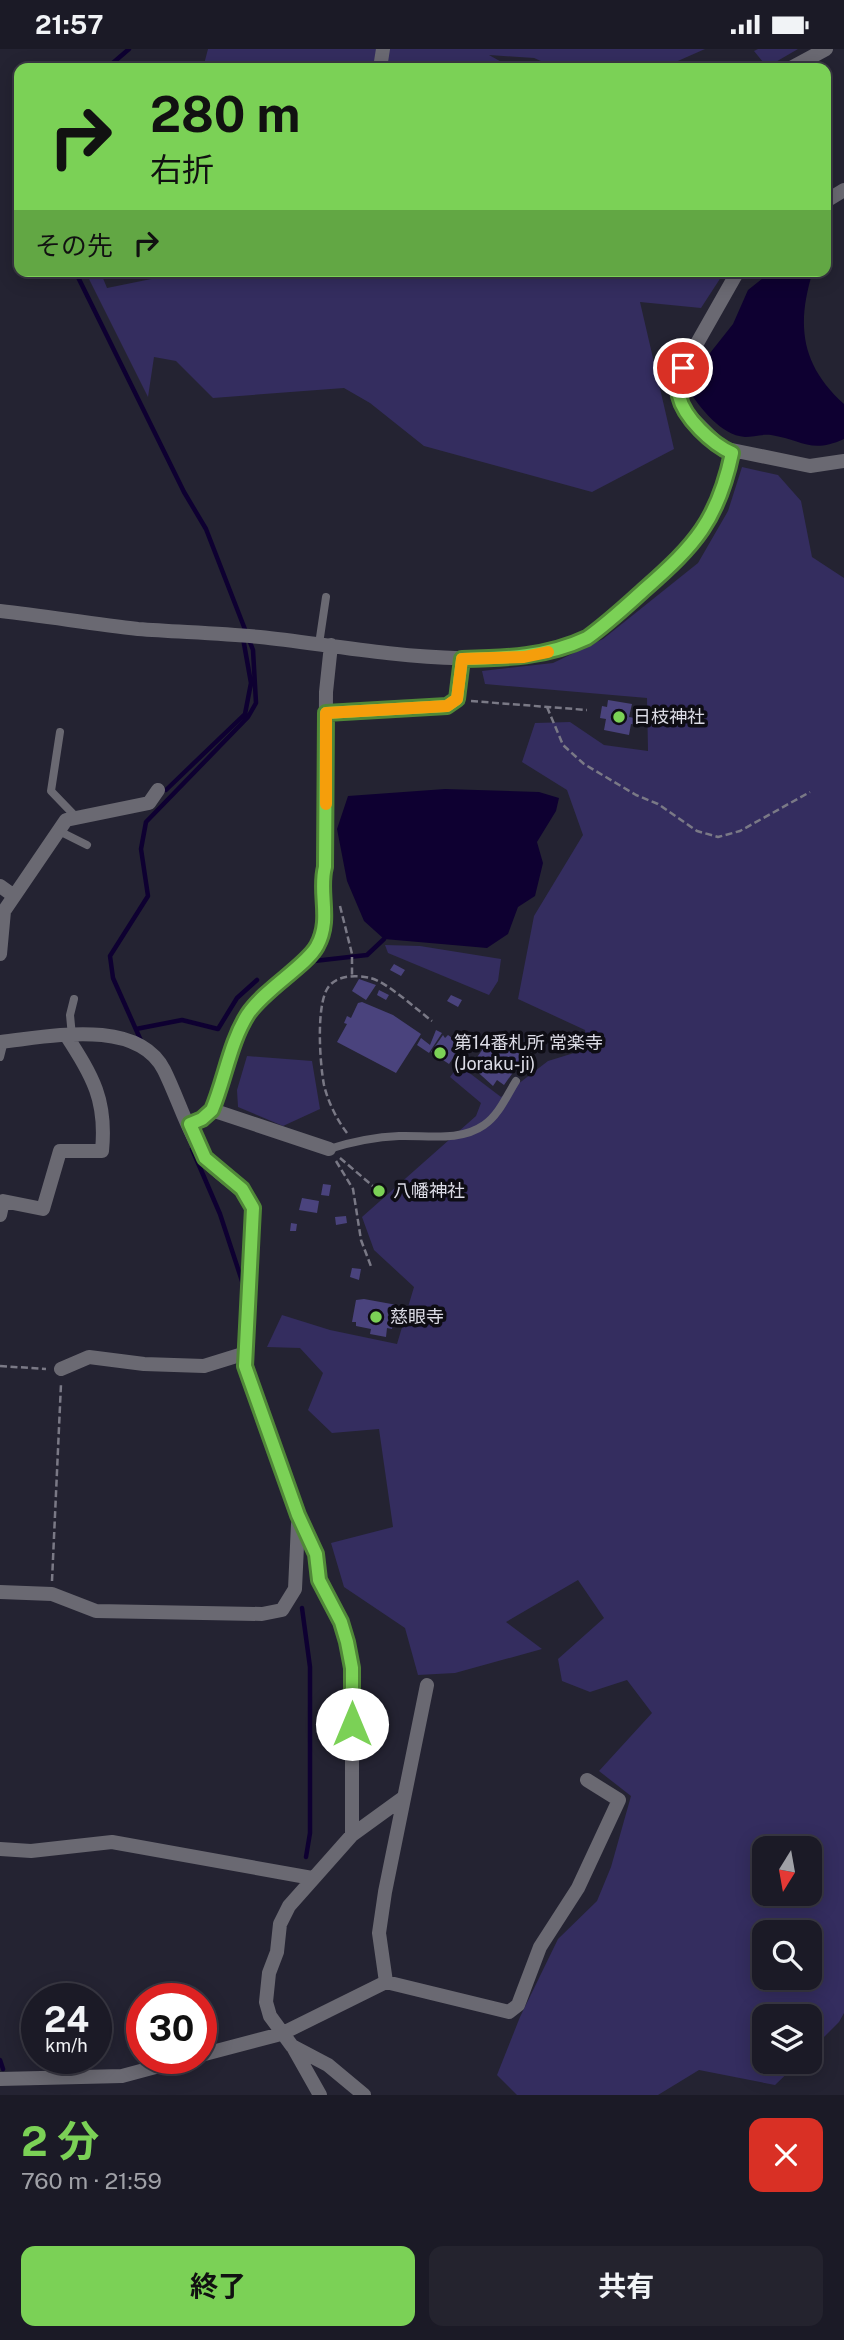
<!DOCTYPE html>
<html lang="ja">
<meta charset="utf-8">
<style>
body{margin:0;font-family:"Public Sans","Noto Sans JP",sans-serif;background:#24232e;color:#f1f3f6;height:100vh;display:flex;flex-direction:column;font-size:26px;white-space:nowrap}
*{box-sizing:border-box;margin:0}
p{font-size:23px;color:#a0a1a7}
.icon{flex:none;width:38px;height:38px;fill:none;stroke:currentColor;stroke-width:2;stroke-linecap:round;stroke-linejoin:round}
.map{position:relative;height:2046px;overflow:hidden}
.panel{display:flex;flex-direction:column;background:#1b1a26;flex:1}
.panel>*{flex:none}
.banner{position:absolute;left:14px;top:14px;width:817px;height:214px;border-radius:14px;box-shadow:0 4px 18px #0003,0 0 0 2px #393843;background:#7bd156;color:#111;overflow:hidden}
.needle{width:46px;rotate:191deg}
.tools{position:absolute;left:752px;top:1787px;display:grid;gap:14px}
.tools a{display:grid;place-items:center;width:70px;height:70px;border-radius:14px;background:#1b1a26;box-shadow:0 4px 18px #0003,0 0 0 2px #393843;font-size:35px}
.speed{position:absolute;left:21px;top:1934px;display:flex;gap:14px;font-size:35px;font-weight:700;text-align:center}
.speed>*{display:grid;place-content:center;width:91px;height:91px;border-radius:50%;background:#1b1a26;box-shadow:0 4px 18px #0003,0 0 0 2px #393843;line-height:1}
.speed small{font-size:18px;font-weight:400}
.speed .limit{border:10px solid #d22;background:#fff;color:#111}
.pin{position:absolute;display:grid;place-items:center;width:60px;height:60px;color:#fff;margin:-30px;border:4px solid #fff;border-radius:50%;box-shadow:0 2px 7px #0007}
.me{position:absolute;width:77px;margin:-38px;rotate:0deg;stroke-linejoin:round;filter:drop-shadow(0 0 5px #0008)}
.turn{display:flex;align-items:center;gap:24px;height:147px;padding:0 21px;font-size:32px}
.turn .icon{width:91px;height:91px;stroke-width:2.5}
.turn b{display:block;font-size:49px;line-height:60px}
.then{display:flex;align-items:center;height:66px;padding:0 21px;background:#0003;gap:14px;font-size:26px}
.round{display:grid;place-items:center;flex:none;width:74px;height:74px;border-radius:14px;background:#24232e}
.headline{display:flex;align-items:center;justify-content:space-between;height:119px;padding:0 21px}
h1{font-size:42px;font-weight:700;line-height:52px;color:#7bd156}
.action{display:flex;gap:14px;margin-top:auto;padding:14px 21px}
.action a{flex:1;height:80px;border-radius:14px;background:#7bd156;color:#111;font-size:28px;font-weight:700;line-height:80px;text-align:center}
.action a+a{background:#24232e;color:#f1f3f6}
.status{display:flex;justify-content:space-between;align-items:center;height:49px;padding:0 35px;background:#1b1a26;direction:ltr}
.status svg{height:19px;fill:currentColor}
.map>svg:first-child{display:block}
</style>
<div class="status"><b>21:57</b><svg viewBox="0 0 49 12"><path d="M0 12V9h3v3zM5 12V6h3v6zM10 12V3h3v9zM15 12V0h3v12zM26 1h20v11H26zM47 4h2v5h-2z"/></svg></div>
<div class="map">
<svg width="844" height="2046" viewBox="0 0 844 2046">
<rect width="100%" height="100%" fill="#242332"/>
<path fill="#342d5f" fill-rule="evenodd" d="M208,0H705L662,19H557L534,9L489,6L512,19H203Z
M758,0H798L767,18L754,2Z
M85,222H100L107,239L166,227L165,222H725L701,259L640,253L674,400L592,443L424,397L370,354L344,339L213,349L176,312L154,308L148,348Z
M742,418L778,426L801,452L812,508L844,529V1964L839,1973L810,2002V1967H765V2012L799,2013L775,2036L699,2021L658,2046H517L497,2026L520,1968L558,1890L597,1852L611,1818L631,1747L599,1722L652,1664L627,1631L590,1643L562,1632L558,1610L604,1569L578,1531L506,1573L542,1600L455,1624L418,1626L405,1579L344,1538L331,1494L393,1478L379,1380L332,1384L308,1361L323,1324L300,1299L267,1298L282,1266L330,1281L397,1295L414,1238L374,1201L362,1168L476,1067L481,1054L450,1028L459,1016L501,1048L548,1012L587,1000L585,981L518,950L534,867L583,786L567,741L522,713L535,674L570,673L604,696L648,702L647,649L485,635L482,622L553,614L603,590L698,514L728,462ZM765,1799H810V1844H765ZM765,1883H810V1928H765Z
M385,896L420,897L501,910L498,932L489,946L388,904Z
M247,1007L312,1012L320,1060L283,1077L238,1058L237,1041Z"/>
<path fill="#0e0031" d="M772,222H813C796,276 801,316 844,355V390C811,405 802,391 771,386C762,385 753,388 745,388C720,386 701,359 688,341L691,328L733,275L748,241Z
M445,740L539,743L559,749L556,762L537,793L543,814L535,847L518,858L508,885L487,899L384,890L364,872L347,832L337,780L348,747Z"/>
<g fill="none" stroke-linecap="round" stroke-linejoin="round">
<path stroke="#0e0031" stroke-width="4.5" d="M107,19L129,0
M75,222L184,443L206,480L253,601L256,654L248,668L146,773L141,800L148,847L110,907L113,929L142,994
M166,741L245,665L251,634L243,589
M314,912L367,906L384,890
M136,980L182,971L218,980L237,949L257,931
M192,1100L220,1165L243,1235
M302,1559L310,1618V1784L306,1808
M0,2011L3,2020"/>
</g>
<path fill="#4a437d" d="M608,651L632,655L629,668L641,670L640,677L631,675L629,686L604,681L606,670L600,669L602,657L607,658Z
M394,915L405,921L401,927L390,921Z
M359,930L376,936L366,951L352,942Z
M379,941L389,946L386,951L377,946Z
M451,946L462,951L458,958L447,952Z
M362,953L393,966L421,985L396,1024L337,993L347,975L344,974L347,967L351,969L358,954Z
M436,981L442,984L429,1004L417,996L421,989L430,996Z
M443,986L445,989L448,986L462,996L449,1015L431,1003Z
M498,990L524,1008L504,1036L497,1031L493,1037L471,1017L489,991L495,995Z
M323,1135L331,1136L329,1147L321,1146Z
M302,1149L319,1152L317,1164L299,1161Z
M346,1167L347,1174L336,1176L335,1168Z
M291,1174L297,1175L296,1182H290Z
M352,1219L361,1220L359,1231L350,1228Z
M364,1250L397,1256L392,1280L387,1279L386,1288L370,1285L371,1280L356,1277V1273H352L356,1251Z"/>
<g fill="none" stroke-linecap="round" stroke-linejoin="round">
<path stroke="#7a7986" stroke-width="2.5" stroke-dasharray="7 3.5" stroke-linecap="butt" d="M471,652L587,661
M547,658L563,696L584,715L636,746L658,755L697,782L718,788L740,782L810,743
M340,857L352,905V926
M347,1084C337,1071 328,1053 324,1036C320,1016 315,951 330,936C339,926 357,926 370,929C386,932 417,961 432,972
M340,1109L374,1138
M336,1112L353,1140L361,1191L372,1220
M0,1317L46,1320
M52,1532L61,1335"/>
<path stroke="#6a6972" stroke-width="8" d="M319,595L326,548
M60,683L51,742L77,769
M59,782L87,796
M72,987L70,966L74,950
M0,1008L4,992
M329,1100C351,1093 375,1088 399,1087C427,1086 460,1093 484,1076C499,1066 507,1046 516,1032"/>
<path stroke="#6a6972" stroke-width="14" d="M380,19L383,0
M791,19L826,0
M826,152L844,141
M738,222L683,319L678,335L679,348L686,363L722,399L810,417L844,412
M0,562C46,567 92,575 138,580C178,583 220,584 260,588C356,598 499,630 587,589C608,575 626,557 645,540C695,496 718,471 732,404
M326,664L447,657L457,650L462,610
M0,837L14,847
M0,905L4,862L66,771L149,754L158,741
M0,993C48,988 137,968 164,1021C178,1049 188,1084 205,1109C220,1130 241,1133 253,1159L245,1317L298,1467L315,1505L319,1531L341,1573L347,1593L352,1619V1786L289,1857L280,1875L277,1903L269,1924L266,1953L270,1967L292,1997L328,2016L364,2046
M212,1061L329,1100
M189,1075L202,1070L212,1061C225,1030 230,993 248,965C265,940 307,915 317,897C332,870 318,844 325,818L326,643L331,596
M0,1166L3,1152L43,1160L60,1102H102C107,1051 93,1028 66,986
M61,1320L89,1308L144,1315L204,1317L246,1304
M0,1543L52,1545L96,1562L262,1565L282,1561L295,1540L298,1475
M352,1786L403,1749
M0,1800L31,1802L112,1793L312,1829
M386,1933L379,1884L385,1843L427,1636
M293,1998L320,2046
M201,2006L281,1985L386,1933L509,1963L518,1956L540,1898L578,1839L619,1751L587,1731
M0,2030L122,2027L189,2009"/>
</g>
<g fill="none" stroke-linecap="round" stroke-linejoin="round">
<defs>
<path id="route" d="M352,1675V1619L347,1593L341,1573L319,1531L316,1505L298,1466L245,1317L253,1159L242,1140L205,1109L190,1075L202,1070L212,1061C225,1030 230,993 248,965C265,940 307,916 317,897C332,870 318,844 325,818L326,664L447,657L457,650L462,610C506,609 547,608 587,589C608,574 626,557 645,540C695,496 718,471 732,404C712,395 684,369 679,347C677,337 680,328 683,319"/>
</defs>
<use href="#route" stroke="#508838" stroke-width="18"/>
<use href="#route" stroke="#7bd156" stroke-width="12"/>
<path stroke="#f59e0b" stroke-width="12" d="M326,755V664L447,657L457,650L462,610L524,608L548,603"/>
</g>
<g fill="#7bd156" stroke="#0e0d14" stroke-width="2.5">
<circle cx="619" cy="668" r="7"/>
<circle cx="440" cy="1004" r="7"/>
<circle cx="379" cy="1142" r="7"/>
<circle cx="376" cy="1268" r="7"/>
</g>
<g text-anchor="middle" stroke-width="7" stroke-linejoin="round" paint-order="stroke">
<g font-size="18" fill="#dcdce6" stroke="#0e0d14" text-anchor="start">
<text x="633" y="674">日枝神社</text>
<text x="454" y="1000">第14番札所 常楽寺<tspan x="454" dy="21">(Joraku-ji)</tspan></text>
<text x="393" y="1148">八幡神社</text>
<text x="390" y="1274">慈眼寺</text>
</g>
</g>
</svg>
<div class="tools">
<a><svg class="needle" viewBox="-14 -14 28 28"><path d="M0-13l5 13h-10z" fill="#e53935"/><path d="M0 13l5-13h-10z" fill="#a0a1a7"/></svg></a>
<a><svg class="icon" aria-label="search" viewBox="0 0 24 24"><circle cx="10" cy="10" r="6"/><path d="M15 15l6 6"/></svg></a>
<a><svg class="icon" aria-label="layers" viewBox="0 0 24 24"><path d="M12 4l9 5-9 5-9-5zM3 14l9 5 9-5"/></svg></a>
</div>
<div class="speed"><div>24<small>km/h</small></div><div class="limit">30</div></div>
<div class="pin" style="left:683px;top:319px;background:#d93025"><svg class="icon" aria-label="arrive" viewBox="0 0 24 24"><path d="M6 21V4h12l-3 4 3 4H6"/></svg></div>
<svg class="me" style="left:352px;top:1675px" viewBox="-20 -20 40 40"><circle r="19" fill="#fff"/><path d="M0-13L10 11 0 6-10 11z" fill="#7bd156"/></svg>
<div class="banner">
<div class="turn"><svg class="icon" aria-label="right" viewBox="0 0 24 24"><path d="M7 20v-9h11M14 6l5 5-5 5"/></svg><div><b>280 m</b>右折</div></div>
<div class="then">その先<svg class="icon" aria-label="right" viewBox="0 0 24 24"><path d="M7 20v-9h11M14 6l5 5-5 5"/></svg></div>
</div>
</div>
<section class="panel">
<div class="headline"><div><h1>2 分</h1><p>760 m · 21:59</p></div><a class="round" style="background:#d93025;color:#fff"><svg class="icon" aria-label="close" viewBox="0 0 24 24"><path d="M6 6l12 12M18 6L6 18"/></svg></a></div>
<div class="action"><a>終了</a><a>共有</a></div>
</section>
